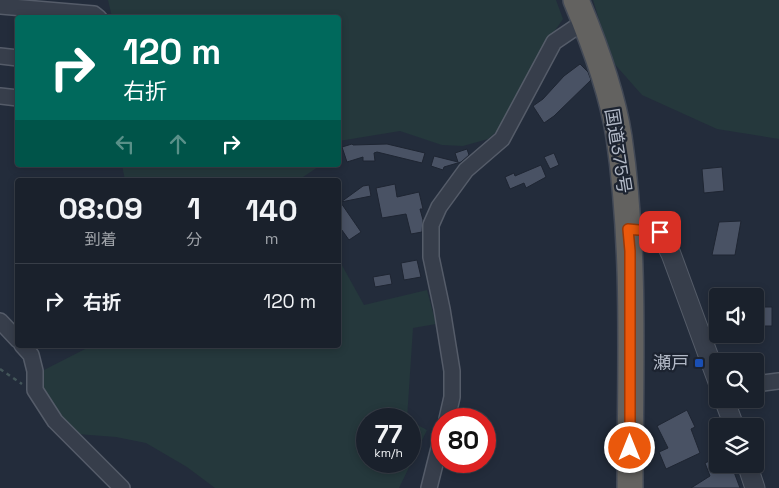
<!DOCTYPE html>
<html lang="ja">
<meta charset="utf-8">
<style>
body{margin:0;font-family:"Space Grotesk","Noto Sans JP",sans-serif;background:#232934;color:#f1f3f6;height:100vh;display:flex;flex-direction:column;font-size:19px;white-space:nowrap}
*{box-sizing:border-box;margin:0}
p{font-size:16px;color:#9fa3a9}
.icon{flex:none;width:28px;height:28px;fill:none;stroke:currentColor;stroke-width:2;stroke-linecap:round;stroke-linejoin:round}
.map{position:relative;flex:1;overflow:hidden}
.side{position:absolute;left:15px;top:178px;width:326px;height:170px;display:flex;flex-direction:column;background:#1a212c;border-radius:5px;box-shadow:0 2px 8px #0003,0 0 0 1px #383e48}
.side>*{flex:none}
.top-card{position:absolute;left:15px;top:15px;width:326px;height:152px;border-radius:5px;box-shadow:0 2px 8px #0003,0 0 0 1px #383e48;background:#00695c;color:#fff;overflow:hidden}
.tools{position:absolute;left:709px;top:288px;display:grid;gap:10px}
.tools a{display:grid;place-items:center;width:55px;height:55px;border-radius:5px;background:#1a212c;box-shadow:0 2px 8px #0003,0 0 0 1px #383e48;font-size:25px}
.speed{position:absolute;left:356px;top:408px;display:flex;gap:10px;font-size:25px;font-weight:700;text-align:center}
.speed>*{display:grid;place-content:center;width:65px;height:65px;border-radius:50%;background:#1a212c;box-shadow:0 2px 8px #0003,0 0 0 1px #383e48;line-height:1}
.speed small{font-size:12px;font-weight:400}
.speed .limit{border:8px solid #d22;background:#fff;color:#111}
.pin{position:absolute;display:grid;place-items:center;width:42px;height:42px;color:#fff;margin:-21px;border-radius:10px;box-shadow:0 2px 8px #0006}
.me{position:absolute;width:55px;margin:-28px;rotate:0deg;stroke-linejoin:round;filter:drop-shadow(0 0 4px #0008)}
.turn{display:flex;align-items:center;gap:18px;height:105px;padding:0 25px;font-size:22px}
.turn .icon{width:65px;height:65px;stroke-width:2.5}
.turn b{display:block;font-size:35px;line-height:42px}
.lanes{display:flex;align-items:center;height:48px;padding:0 25px;background:#0003;justify-content:center;gap:25px;direction:ltr}
.lanes .off{opacity:.35}
.eta{display:flex;justify-content:space-evenly;align-items:center;height:85px;text-align:center}
.eta b{font-size:30px;font-weight:700;line-height:35px}
ul{padding:0;list-style:none}
li{display:flex;align-items:center;gap:15px;height:75px;padding:0 25px;border-top:1px solid #383e48}
li div{flex:1}
li b{display:block;font-size:19px}
li em{font-style:normal}
.map>svg:first-child{display:block}
</style>
<div class="map">
<svg width="779" height="488" viewBox="0 0 779 488">
<rect width="100%" height="100%" fill="#232c3b"/>
<path fill="#25383c" d="M108,0H556L563,19L549,39L503,126L488,139L463,146L442,145L400,131L339,141V18L112,17Z
M593,0H779V139L717,129L642,95L612,61Z
M122,165H321L303,177V180H125Z
M339,260L364,305L427,290L436,324L413,328L407,419H368V461H410V421L427,430L399,488H215L187,467L146,443L116,437L77,434L49,402L40,386L44,370L93,345H339Z"/>
<path fill="#495264" stroke="#1e2532" d="M580,64L588,72L591,80L554,116L544,123L533,106L543,99L564,76Z
M352,144L353,145L387,144L425,153L422,163L377,152L374,153L375,161H363V157L347,162L342,147Z
M467,149L469,155L461,162L444,167L443,170L431,166L434,156L458,162L455,153Z
M554,153L559,165L550,169L544,157Z
M541,165L546,177L526,188L524,183L510,189L505,177L514,173L515,176Z
M722,167L724,191L704,193L702,169Z
M395,184L397,197L419,192L423,209H420L423,220L422,232L411,234L406,214L382,218L376,188Z
M369,185L371,196L341,202L363,186Z
M339,200L361,232L349,240L339,226Z
M741,221L735,255H712L719,222Z
M417,260L421,277L404,280L401,263Z
M390,274L392,284L375,287L373,277Z
M755,307H772V326H755Z
M687,410L695,427L691,429L700,453L666,469L659,452L668,448L657,426Z
M718,457V464H731L740,488H691L710,476L705,463Z"/>
<g fill="none" stroke-linecap="round" stroke-linejoin="round">
<defs>
<path id="minor" d="M0,6L94,14L99,18
M0,56L18,58
M0,96L18,98
M0,321L18,340
M22,345L31,355L35,371V390L55,421L122,488
M755,384L779,381
M447,419L452,397V371L442,309L431,257V225L439,207L466,170L502,139L554,42L585,21
M429,488L442,436"/>
<path id="tertiary" d="M628,229L660,232L671,254L718,382
M724,399L734,426
M747,464L755,488"/>
<path id="trunk" d="M576,0C594,43 612,91 619,137C636,253 630,371 630,488"/>
</defs>
<use href="#minor" stroke="#555c69" stroke-width="18"/>
<use href="#tertiary" stroke="#555c69" stroke-width="21"/>
<use href="#trunk" stroke="#424956" stroke-width="28"/>
<path stroke="#435559" stroke-width="2.5" stroke-dasharray="4 4" stroke-linecap="butt" d="M0,369L22,384"/>
<use href="#minor" stroke="#373e4b" stroke-width="15"/>
<use href="#tertiary" stroke="#373e4b" stroke-width="19"/>
<use href="#trunk" stroke="#636260" stroke-width="25"/>
</g>
<g fill="none" stroke-linecap="round" stroke-linejoin="round">
<defs>
<path id="route" d="M630,448V251L628,229L660,232"/>
</defs>
<use href="#route" stroke="#983908" stroke-width="12"/>
<use href="#route" stroke="#ea580c" stroke-width="9"/>
</g>
<rect fill="#1a4fb4" stroke="#1c2330" stroke-width="2" x="694" y="358" width="10" height="10" rx="2.5"/>
<g text-anchor="middle" stroke-width="4.5" stroke-linejoin="round" paint-order="stroke">
<g font-size="18" fill="#b2b9c7" stroke="#1c2330">
<text transform="translate(618 151) rotate(81)" y="6">国道375号</text>
</g>
<g font-size="18" fill="#b2b9c7" stroke="#1c2330" text-anchor="end">
<text x="689" y="369">瀬戸</text>
</g>
</g>
</svg>
<div class="tools">
<a><svg class="icon" aria-label="sound" viewBox="0 0 24 24"><path d="M4 9h4l5-4v14l-5-4H4zM17 9q2 3 0 6"/></svg></a>
<a><svg class="icon" aria-label="search" viewBox="0 0 24 24"><circle cx="10" cy="10" r="6"/><path d="M15 15l6 6"/></svg></a>
<a><svg class="icon" aria-label="layers" viewBox="0 0 24 24"><path d="M12 4l9 5-9 5-9-5zM3 14l9 5 9-5"/></svg></a>
</div>
<div class="speed"><div>77<small>km/h</small></div><div class="limit">80</div></div>
<div class="pin" style="left:660px;top:232px;background:#d93025"><svg class="icon" aria-label="arrive" viewBox="0 0 24 24"><path d="M6 21V4h12l-3 4 3 4H6"/></svg></div>
<svg class="me" style="left:630px;top:448px" viewBox="-20 -20 40 40"><circle r="17" fill="#ea580c" stroke="#fff" stroke-width="3"/><path d="M0-11L8 9 0 5-8 9z" fill="#fff"/></svg>
<div class="top-card">
<div class="turn"><svg class="icon" aria-label="right" viewBox="0 0 24 24"><path d="M7 20v-9h11M14 6l5 5-5 5"/></svg><div><b>120 m</b>右折</div></div>
<div class="lanes"><svg class="icon off" aria-label="left" viewBox="0 0 24 24"><path d="M17 20v-9H6M10 6l-5 5 5 5"/></svg><svg class="icon off" aria-label="ahead" viewBox="0 0 24 24"><path d="M12 20V5M6 11l6-6 6 6"/></svg><svg class="icon" aria-label="right" viewBox="0 0 24 24"><path d="M7 20v-9h11M14 6l5 5-5 5"/></svg></div>
</div>
<section class="side">
<div class="eta">
<div><b>08:09</b><p>到着</p></div>
<div><b>1</b><p>分</p></div>
<div><b>140</b><p>m</p></div>
</div>
<ul>
<li><svg class="icon" aria-label="right" viewBox="0 0 24 24"><path d="M7 20v-9h11M14 6l5 5-5 5"/></svg><div><b>右折</b></div><em>120 m</em></li>
</ul>
</section>
</div>
